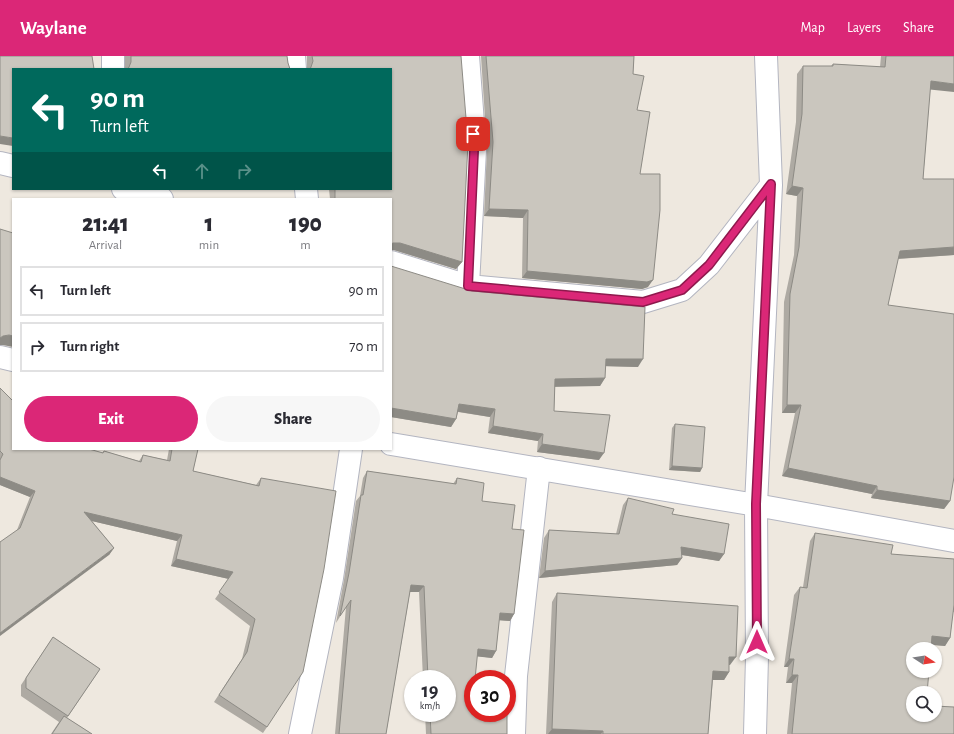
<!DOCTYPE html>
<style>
body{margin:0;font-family:"Alegreya Sans",sans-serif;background:#f7f7f7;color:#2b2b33;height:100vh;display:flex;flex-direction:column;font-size:15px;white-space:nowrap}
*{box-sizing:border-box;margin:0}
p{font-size:13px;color:#7c7c81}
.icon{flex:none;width:22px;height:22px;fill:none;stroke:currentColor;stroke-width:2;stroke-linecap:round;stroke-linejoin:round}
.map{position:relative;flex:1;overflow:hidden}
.details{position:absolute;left:12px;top:142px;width:380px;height:252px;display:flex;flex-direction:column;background:#fff;border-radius:0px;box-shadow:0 1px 3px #0004}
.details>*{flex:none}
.top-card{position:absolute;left:12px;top:12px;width:380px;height:122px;border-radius:0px;box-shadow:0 1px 3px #0004;background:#00695c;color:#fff;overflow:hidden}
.needle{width:26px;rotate:102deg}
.controls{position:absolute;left:906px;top:586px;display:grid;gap:8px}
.controls a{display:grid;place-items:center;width:36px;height:36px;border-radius:50%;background:#fff;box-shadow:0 1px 3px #0004;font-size:20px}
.speed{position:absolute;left:404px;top:614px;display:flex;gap:8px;font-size:20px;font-weight:700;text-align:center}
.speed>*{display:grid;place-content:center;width:52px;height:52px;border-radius:50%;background:#fff;box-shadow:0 1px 3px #0004;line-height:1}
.speed small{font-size:10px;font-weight:400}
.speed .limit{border:6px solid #d22;background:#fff;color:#111}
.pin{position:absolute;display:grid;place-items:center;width:34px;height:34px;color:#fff;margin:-17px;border-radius:8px;box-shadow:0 2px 6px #0006}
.me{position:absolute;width:44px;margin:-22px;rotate:0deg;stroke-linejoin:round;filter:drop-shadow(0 0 3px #0008)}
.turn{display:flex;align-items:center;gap:14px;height:84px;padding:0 12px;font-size:18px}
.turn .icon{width:52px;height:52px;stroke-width:2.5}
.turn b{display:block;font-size:28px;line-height:34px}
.lanes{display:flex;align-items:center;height:38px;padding:0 12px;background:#0003;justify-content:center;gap:20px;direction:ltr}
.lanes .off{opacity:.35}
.eta{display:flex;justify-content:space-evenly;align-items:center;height:68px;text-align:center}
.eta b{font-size:24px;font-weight:800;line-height:28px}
.primary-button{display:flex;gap:8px;margin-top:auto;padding:8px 12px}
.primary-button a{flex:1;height:46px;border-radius:24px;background:#db2777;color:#fff;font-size:16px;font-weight:800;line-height:46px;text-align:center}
.primary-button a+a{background:#f7f7f7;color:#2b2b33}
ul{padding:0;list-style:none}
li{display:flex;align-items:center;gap:12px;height:50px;margin:0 8px 6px;padding:0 4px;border:2px solid #e1e1e2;border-radius:0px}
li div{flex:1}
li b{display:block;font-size:15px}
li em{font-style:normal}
header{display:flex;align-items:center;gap:24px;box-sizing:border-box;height:56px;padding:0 20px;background:#db2777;color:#fff}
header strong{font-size:19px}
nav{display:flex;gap:22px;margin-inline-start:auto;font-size:14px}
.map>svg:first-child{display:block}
</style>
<header>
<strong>Waylane</strong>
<nav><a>Map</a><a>Layers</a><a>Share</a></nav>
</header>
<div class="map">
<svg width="954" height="678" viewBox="0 0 954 678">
<rect width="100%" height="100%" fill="#eee8df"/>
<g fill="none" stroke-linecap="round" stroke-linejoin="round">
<defs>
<path id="minor" d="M113,0V13
M294,0L295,13
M0,107L13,110
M123,133L162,143
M306,133L307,143
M391,206L468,230L643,246L682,234L709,209L771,129
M468,230L475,94L468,0
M0,301L13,304
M391,388L756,449L954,485
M300,678L332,522L351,393
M514,678L516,620L539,412
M755,678L757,601L756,449L771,129L766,0"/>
</defs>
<use href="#minor" stroke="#b3b5c0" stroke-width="24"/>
<use href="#minor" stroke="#fff" stroke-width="22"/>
</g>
<path fill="#aeaaa3" d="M125,0H287L288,7L290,13H125Z
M307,0H461L462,206L456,213L394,194H391V143H330L329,133H391V13H307Z
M481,0H634L633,18L637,54L640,118L648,231L642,233L522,222L523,162L484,160L487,93Z
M881,0H954L930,34L923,123L954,199L898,203L888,249L950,445L944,453L871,442L872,438L782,420L795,357H782L784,246L794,199L797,140L786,138L796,66L797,18L803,10H831L833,8L880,11Z
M391,210L638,311L605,310V322L600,330H555L554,355L599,404L537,396L538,385L488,377L490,361L458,356L456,363L451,371L391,361Z
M0,332L13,393L102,397L104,395L139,405L143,399L167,404L169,393H198L193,415L256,429L261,422L267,671L263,677L214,646L242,603L250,570L215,543L229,523L171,510L177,485L92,465L114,492L109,499L17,474L30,441L0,429Z
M675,368L702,412L700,416L669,414L672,372Z
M367,415L453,428L457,422L512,473L514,558L510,565L499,564L496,595L492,602L477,600L472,651L507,678H426L425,657H447V623H423L419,536H410L386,678H335L346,551L336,567L344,524L356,445L360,440L363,422Z
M628,442L672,458L724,498L719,505L682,499V502L677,509L539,522L544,482L549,474L616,478L623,449Z
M815,477L891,498L954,503V556H953L950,582L945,590L931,589L913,637L954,678H787L792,627H786L788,611H784L794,539L800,531H803L810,485Z
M557,537L730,609H729V616L724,624H713L708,678H546L552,546Z
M53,581L100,613L67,662L92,678H51L59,666L21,640V629Z"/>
<path fill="#8d8b85" d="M931,25L954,28V36L925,33Z
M0,80L13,82V90L0,88Z
M792,130L803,132L797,140L786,138Z
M489,153L528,154L523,162L484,160Z
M393,187H400L462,206L456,213L394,194H391V188Z
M954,191V199L894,203L900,195Z
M527,215L653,224L648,231L642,233L522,222Z
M9,279L13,280V291L3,289H0V282L3,280Z
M606,303H643L638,311L600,310Z
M605,322L600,330L550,331L555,323Z
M459,348L495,353L490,361L454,355Z
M787,349H801L795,357H782Z
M391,352L456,363L451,371L391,361Z
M493,370L543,378L538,385L488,377Z
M542,388L604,397L599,404L537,396Z
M672,410L702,412L700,416L669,414Z
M788,412L877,430L872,438L782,420Z
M0,421L35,435L30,441L0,429Z
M877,434L950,445L944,453L871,442Z
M84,456L182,479L177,485L79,462Z
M681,491L724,498L719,505L676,498Z
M114,492L109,499L0,580V577Z
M682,502L677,509L539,522L545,515Z
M176,503L233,516L229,523L171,510Z
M411,529L424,530L419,536H406Z
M500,557L514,558L510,565L495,564Z
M932,580L950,582L945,590L926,588Z
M478,593L496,595L492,602L473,600Z
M729,601H736L730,609H723Z
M789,603H794L788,611H784Z
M713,615L729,616L724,624H708Z
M792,619H798L792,627H786Z
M552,673L603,675L601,678H548Z"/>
<path fill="#cac6be" stroke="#8d8b85" d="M0,0H92L94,13H13V82L0,80Z
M131,0H287L288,7L290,13H128L129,11L131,6Z
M312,0H461L468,87L462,206L400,187H393L391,188V143H335V133H391V13H310L311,11L313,5Z
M486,0H634L633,18L644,20L637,54L650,56L640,118H660V154L653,224L647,226L527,215L528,154L489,153L493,86Z
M886,0H954V28L931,25L923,123H954V191L900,195L888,249L954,258V421L950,445L877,434V430L788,412L801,349H787L790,238L799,191L803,132L792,130L802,58L803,10H833V8L885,11Z
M0,173L13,177V280L9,279L3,280L0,282Z
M391,210L472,235L645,251L643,303H606L605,322L555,323L554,355L610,359L604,397L542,388L543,378L493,370L495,353L459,348L456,363L391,352Z
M0,332L13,345V393H89L103,397L104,395L141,406L143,399L170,405L172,393H198L193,415L259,430L261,422L336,435L324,513L303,616L267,671L219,639L247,596L255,563L219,536L233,516L176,503L182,479L84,456L114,492L0,577V486L20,472L35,435L0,421V404L3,398L0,395Z
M675,368L705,371L702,412L672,410Z
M367,415L456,428L457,422L484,427L482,445L515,449L512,473L524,474L514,558L500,557L496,595L478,593L475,623H473V641L472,651H473V657H507V678H431L430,657H447V623H428L424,530L411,529L386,678H339L351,544L340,560L349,517L361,439H363Z
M628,442L674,453L672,458L729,468L724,498L681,491L682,502L545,515L549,474L619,478Z
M815,477L893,489L891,498L954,503V549L950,582L932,580L931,593H913V615H929L927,637H913V659H935V650L954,651V678H792L798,619H792L794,603H789L800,531L807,532Z
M557,537L738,550L736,601H729V616L713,615L708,678H603V675L552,673Z
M53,581L100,613L68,660L26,632V622Z
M64,660L92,678H52Z"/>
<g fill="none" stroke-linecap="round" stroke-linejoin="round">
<defs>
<path id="route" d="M473,78L474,94L468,230L643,246L682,234L709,209L771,128L756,448L757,586"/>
</defs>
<use href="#route" stroke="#8e194d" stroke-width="10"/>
<use href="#route" stroke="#db2777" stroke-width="7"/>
</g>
</svg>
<div class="controls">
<a><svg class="needle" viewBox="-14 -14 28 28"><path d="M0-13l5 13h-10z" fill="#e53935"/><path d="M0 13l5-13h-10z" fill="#7c7c81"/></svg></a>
<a><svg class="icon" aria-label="search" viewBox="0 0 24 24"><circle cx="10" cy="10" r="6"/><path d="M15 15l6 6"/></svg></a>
</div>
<div class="speed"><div>19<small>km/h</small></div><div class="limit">30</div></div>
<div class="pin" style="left:473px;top:78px;background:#d93025"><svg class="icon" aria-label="arrive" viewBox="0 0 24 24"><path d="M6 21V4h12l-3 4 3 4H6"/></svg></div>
<svg class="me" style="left:757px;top:586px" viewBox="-20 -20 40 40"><path d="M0-17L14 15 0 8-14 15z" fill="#db2777" stroke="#fff" stroke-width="4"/></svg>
<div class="top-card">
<div class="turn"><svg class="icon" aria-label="left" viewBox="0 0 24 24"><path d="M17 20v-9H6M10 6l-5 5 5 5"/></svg><div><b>90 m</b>Turn left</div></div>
<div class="lanes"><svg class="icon" aria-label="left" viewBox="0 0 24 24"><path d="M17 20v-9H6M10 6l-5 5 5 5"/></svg><svg class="icon off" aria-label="ahead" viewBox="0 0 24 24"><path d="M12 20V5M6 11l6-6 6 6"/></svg><svg class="icon off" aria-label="right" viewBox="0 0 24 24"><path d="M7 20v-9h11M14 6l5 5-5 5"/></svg></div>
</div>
<section class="details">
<div class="eta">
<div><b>21:41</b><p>Arrival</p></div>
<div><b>1</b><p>min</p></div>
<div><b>190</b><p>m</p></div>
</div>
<ul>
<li><svg class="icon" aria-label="left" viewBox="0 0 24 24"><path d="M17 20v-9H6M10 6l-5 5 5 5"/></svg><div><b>Turn left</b></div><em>90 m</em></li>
<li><svg class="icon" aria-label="right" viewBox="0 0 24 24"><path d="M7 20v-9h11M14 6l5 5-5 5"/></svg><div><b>Turn right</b></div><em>70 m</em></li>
</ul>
<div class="primary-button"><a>Exit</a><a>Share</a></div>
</section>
</div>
